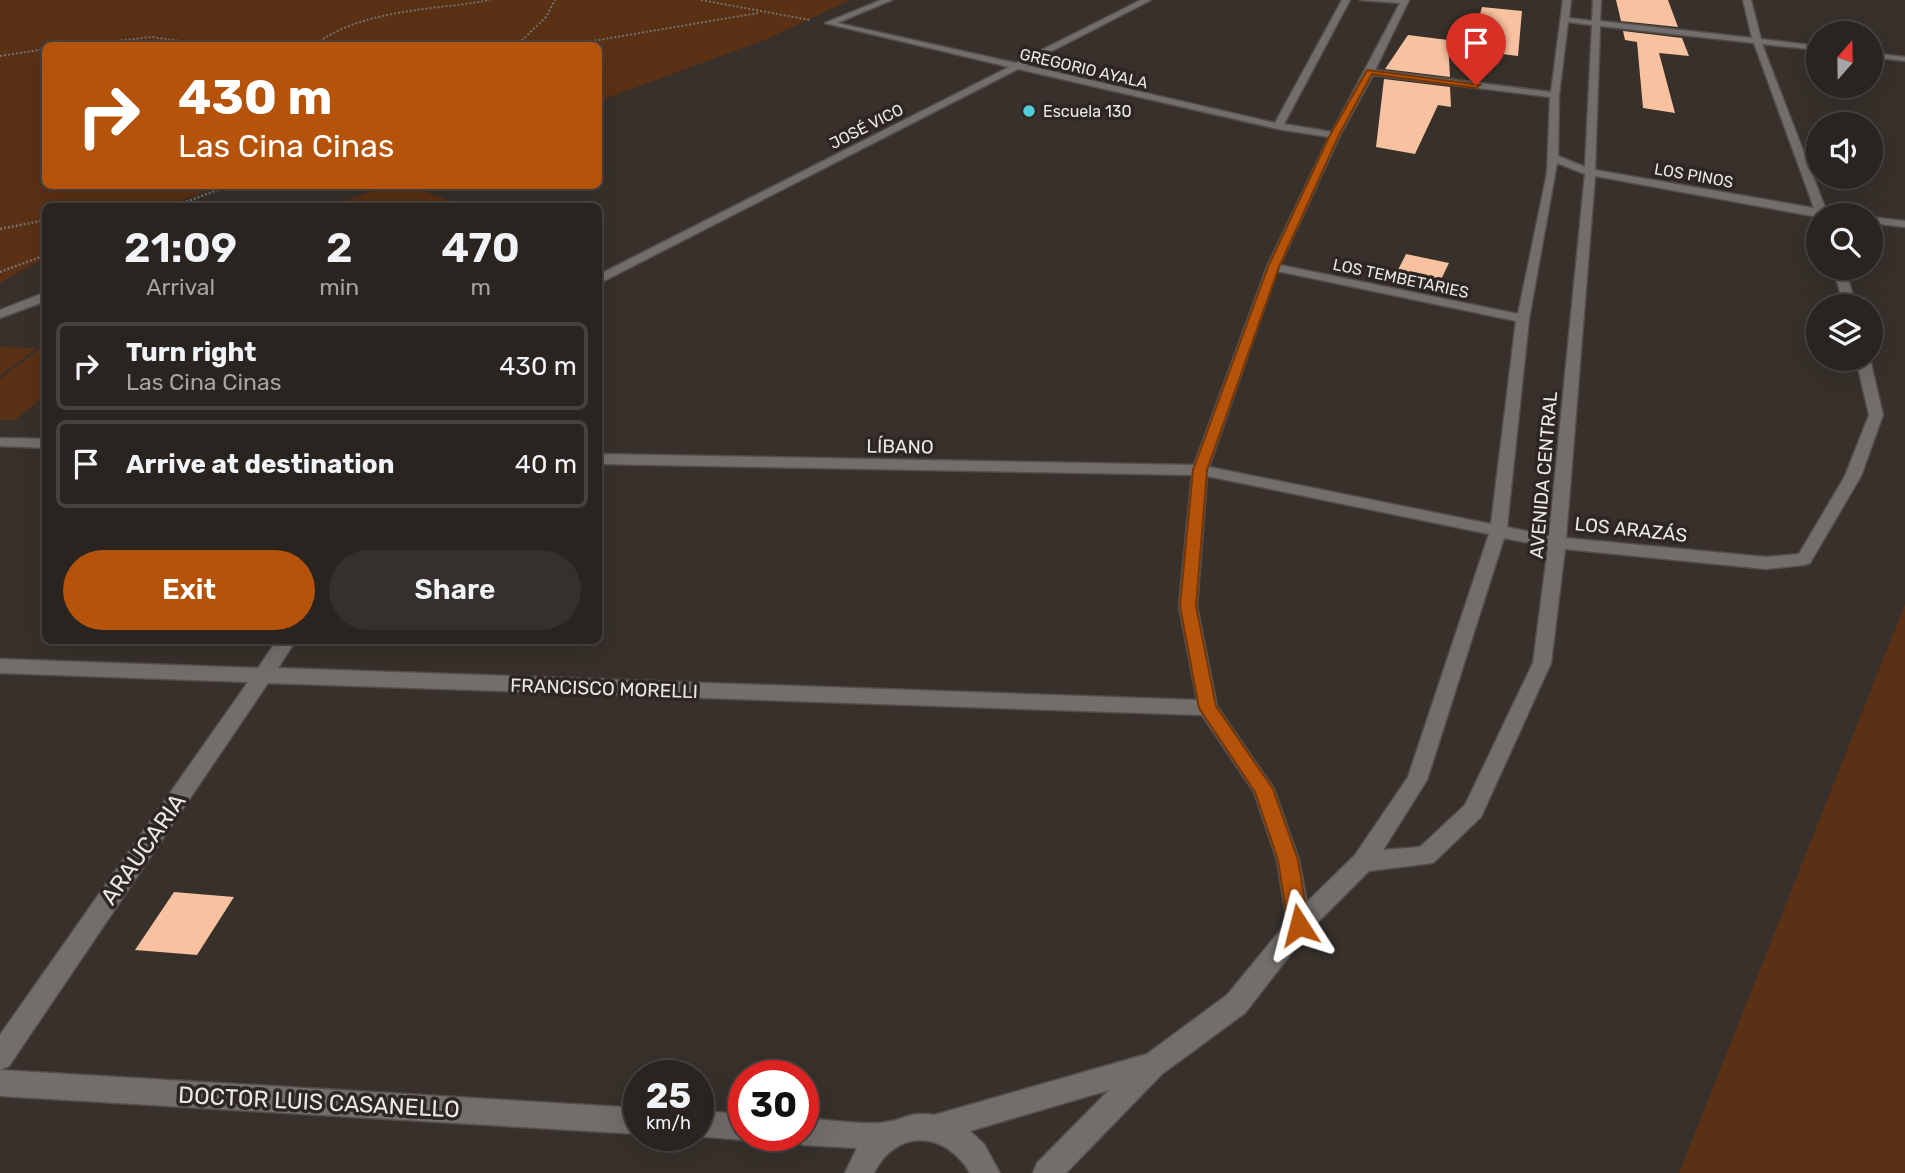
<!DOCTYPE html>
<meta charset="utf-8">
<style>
body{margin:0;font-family:Rubik,sans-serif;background:#35302d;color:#f1f3f6;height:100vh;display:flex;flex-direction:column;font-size:26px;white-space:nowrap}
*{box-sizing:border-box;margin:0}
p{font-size:23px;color:#a5a4a5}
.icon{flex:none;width:38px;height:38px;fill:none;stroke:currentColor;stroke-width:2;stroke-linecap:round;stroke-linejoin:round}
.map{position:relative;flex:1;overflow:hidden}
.details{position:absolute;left:42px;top:203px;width:560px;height:441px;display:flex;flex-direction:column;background:#292420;border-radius:10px;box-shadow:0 7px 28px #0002,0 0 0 2px #45413e}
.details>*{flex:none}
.banner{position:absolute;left:42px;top:42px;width:560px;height:147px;border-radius:10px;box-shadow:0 7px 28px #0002,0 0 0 2px #45413e;background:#b45309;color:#fff;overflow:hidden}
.needle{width:46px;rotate:20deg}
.buttons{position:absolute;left:1806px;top:21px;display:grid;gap:14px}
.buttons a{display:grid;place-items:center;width:77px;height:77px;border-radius:50%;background:#292420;box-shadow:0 7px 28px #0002,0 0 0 2px #45413e;font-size:35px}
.speed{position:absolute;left:623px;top:1060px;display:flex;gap:14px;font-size:35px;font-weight:700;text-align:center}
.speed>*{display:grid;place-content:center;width:91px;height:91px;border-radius:50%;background:#292420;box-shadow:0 7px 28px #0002,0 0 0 2px #45413e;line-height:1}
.speed small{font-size:18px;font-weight:400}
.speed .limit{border:10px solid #d22;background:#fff;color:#111}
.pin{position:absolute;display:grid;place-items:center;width:60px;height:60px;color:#fff;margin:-72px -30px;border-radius:50% 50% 50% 0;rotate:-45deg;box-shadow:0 0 7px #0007}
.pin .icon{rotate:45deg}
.me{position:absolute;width:77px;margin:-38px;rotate:351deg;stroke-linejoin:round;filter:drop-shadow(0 0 5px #0008)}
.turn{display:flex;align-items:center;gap:24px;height:147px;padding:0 21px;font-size:32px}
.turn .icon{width:91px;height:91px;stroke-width:2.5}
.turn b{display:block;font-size:49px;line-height:60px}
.eta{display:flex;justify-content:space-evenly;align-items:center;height:119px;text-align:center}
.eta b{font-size:42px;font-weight:600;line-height:49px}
.cta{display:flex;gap:14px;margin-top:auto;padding:14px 21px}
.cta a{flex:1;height:80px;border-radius:42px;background:#b45309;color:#fff;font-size:28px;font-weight:600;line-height:80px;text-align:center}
.cta a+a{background:#35302d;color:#f1f3f6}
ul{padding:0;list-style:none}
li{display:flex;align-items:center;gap:21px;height:88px;margin:0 14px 10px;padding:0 7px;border:4px solid #45413e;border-radius:10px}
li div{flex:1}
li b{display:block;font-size:26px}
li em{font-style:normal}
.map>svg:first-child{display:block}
</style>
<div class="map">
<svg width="1905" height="1173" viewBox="0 0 1905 1173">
<rect width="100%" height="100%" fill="#37302b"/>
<path fill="#5a3115" d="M0,0H850L765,40L599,101L598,46H46V186H219L167,206H46L45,258L0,283Z
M386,186H410L464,206H331Z
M0,347L37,348L0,376Z
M42,347H45V396L15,420H0V379Z
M1905,604V1173H1679Z"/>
<path fill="#f8c19f" d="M1616,0H1668L1678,27L1621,21Z
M1482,7L1522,11L1518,56L1470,50Z
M1623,31L1682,38L1689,56L1659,53L1675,113L1643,108L1637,42L1625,40Z
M1408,35L1448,40L1450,77L1385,69Z
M1384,79L1450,87L1451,107L1438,105L1415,154L1376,147Z
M1406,254L1449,263L1436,290L1393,280Z
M174,892L234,897L197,955L135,950Z"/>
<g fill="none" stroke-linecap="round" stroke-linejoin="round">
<defs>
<path id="street" d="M881,0H892L837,23L1016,63L1141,0H1151L1025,65L1275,123L1342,0H1350L1284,124L1332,132L1400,3L1360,0H1409L1375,70L1551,92L1563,0H1571L1569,18L1592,21L1593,0H1601L1600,21L1752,38L1743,0H1751L1761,39L1818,46V50L1762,44L1826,210L1840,215L1818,217L1595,176L1566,538L1766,557L1799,554L1845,476L1869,415L1856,359H1870L1883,415L1861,476L1810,563L1804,565L1766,569L1565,549L1551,663L1481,817L1433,863L1369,871L1307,933L1245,1013L1162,1074L1066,1173H1033L1037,1163L1109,1090L970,1131L984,1144L1000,1173H970C945,1131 897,1128 874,1173H845L857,1148L803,1145L793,1141L791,1136H803V1118C825,1119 866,1126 886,1122C907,1119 908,1111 934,1115L1147,1054L1227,995L1287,922L1277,860L1254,792L1202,715L268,683L9,1066L0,1070V1035L248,682L0,673V659L258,668L277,640H296L278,668L1197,700L1179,606L1192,475L598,464V454L1194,465L1267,267L1329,137L1278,129L1018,69L598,284V275L1009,67L825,23ZM1568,22L1592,25L1585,167L1558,156L1559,95ZM1600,26L1754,43L1814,208L1595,170ZM1373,75L1550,97L1547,173L1518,314L1280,265L1340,135ZM1557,163L1585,174L1549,536L1507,527L1529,319ZM1277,271L1516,321L1491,524L1209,467ZM1207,476L1489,534L1408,777L1355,855L1307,902L1299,860L1274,789L1217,706L1197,606ZM1504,538L1548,547L1533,663L1465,805L1420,847L1383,850L1427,780Z
M1871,53L1905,57V61L1871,57Z
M1871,217L1905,221V227L1871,223Z
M1833,268H1845L1856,306H1844Z
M46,292V301L0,318V310Z
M0,438L46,439V448L0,446Z
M0,1070L639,1108V1134L0,1096Z
M698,1111L744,1114V1136L754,1137L744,1140L694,1136H698Z"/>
</defs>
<use href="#street" stroke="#544d49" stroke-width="3"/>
<path stroke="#76706c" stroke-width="2" stroke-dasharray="2 2" stroke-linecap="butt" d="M701,0L810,20
M69,46L152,37L214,46
M313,46C363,8 431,11 490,0
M516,46L546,17L555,0
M563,46L758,13
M0,56L46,49"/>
<path stroke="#76706c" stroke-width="2.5" stroke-dasharray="2 2" stroke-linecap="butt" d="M175,206L228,186
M0,229L46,220
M0,272L46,255"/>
<use href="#street" fill="#726e6c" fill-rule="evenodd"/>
</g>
<path fill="#b45309" stroke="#753606" stroke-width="2" d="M1367,70L1480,85L1476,88L1372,74L1339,135L1279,267L1207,470L1196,606L1216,706L1273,789L1298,860L1309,925L1306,932L1299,935L1291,932L1288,925L1278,860L1255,792L1199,708L1180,606L1193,470L1268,267L1330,135Z"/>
<circle fill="#52ccd6" stroke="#2d2622" stroke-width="2.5" cx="1029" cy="111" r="7"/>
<g text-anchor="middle" stroke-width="7" stroke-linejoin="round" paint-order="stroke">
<g font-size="16" fill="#ece7e4" stroke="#2d2622">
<text transform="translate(1084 68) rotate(13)" y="6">GREGORIO AYALA</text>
<text transform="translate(866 126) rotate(-27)" y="6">JOSÉ VICO</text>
<text transform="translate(1694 175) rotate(10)" y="6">LOS PINOS</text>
<text transform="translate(1401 278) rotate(12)" y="6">LOS TEMBETARIES</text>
</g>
<g font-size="16" fill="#ece7e4" stroke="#2d2622" text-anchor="start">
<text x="1043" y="117">Escuela 130</text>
</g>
<g font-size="19" fill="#ece7e4" stroke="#2d2622">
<text transform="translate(900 446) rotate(1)" y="7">LÍBANO</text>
<text transform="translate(1543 475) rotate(-85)" y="7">AVENIDA CENTRAL</text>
<text transform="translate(1631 529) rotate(6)" y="7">LOS ARAZÁS</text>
<text transform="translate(604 688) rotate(2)" y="7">FRANCISCO MORELLI</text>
</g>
<g font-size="23" fill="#ece7e4" stroke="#2d2622">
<text transform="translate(143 849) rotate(-55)" y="8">ARAUCARIA</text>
<text transform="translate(319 1102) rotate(3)" y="8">DOCTOR LUIS CASANELLO</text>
</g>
</g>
</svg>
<div class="buttons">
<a><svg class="needle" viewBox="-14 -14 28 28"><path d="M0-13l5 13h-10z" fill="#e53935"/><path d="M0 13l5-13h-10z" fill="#a5a4a5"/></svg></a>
<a><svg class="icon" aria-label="sound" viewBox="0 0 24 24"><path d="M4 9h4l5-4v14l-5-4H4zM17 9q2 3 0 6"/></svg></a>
<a><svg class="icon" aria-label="search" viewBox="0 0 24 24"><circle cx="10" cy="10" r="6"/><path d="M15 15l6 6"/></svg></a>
<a><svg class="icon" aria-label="layers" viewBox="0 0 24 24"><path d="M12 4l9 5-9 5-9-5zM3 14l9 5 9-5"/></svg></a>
</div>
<div class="speed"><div>25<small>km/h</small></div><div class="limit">30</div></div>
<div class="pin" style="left:1476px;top:85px;background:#d93025"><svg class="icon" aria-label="arrive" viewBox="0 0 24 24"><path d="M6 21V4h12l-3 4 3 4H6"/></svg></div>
<svg class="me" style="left:1299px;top:925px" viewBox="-20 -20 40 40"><path d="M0-17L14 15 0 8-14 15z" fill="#b45309" stroke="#fff" stroke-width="4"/></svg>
<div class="banner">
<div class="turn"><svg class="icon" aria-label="right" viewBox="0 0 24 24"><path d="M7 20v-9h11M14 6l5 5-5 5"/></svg><div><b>430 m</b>Las Cina Cinas</div></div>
</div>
<section class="details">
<div class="eta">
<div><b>21:09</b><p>Arrival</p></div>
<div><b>2</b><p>min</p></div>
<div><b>470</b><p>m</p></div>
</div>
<ul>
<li><svg class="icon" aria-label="right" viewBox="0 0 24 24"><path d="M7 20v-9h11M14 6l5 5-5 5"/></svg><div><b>Turn right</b><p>Las Cina Cinas</p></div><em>430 m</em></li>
<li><svg class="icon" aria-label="arrive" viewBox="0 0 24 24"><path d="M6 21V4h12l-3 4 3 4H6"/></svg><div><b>Arrive at destination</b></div><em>40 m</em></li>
</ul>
<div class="cta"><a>Exit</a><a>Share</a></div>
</section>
</div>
